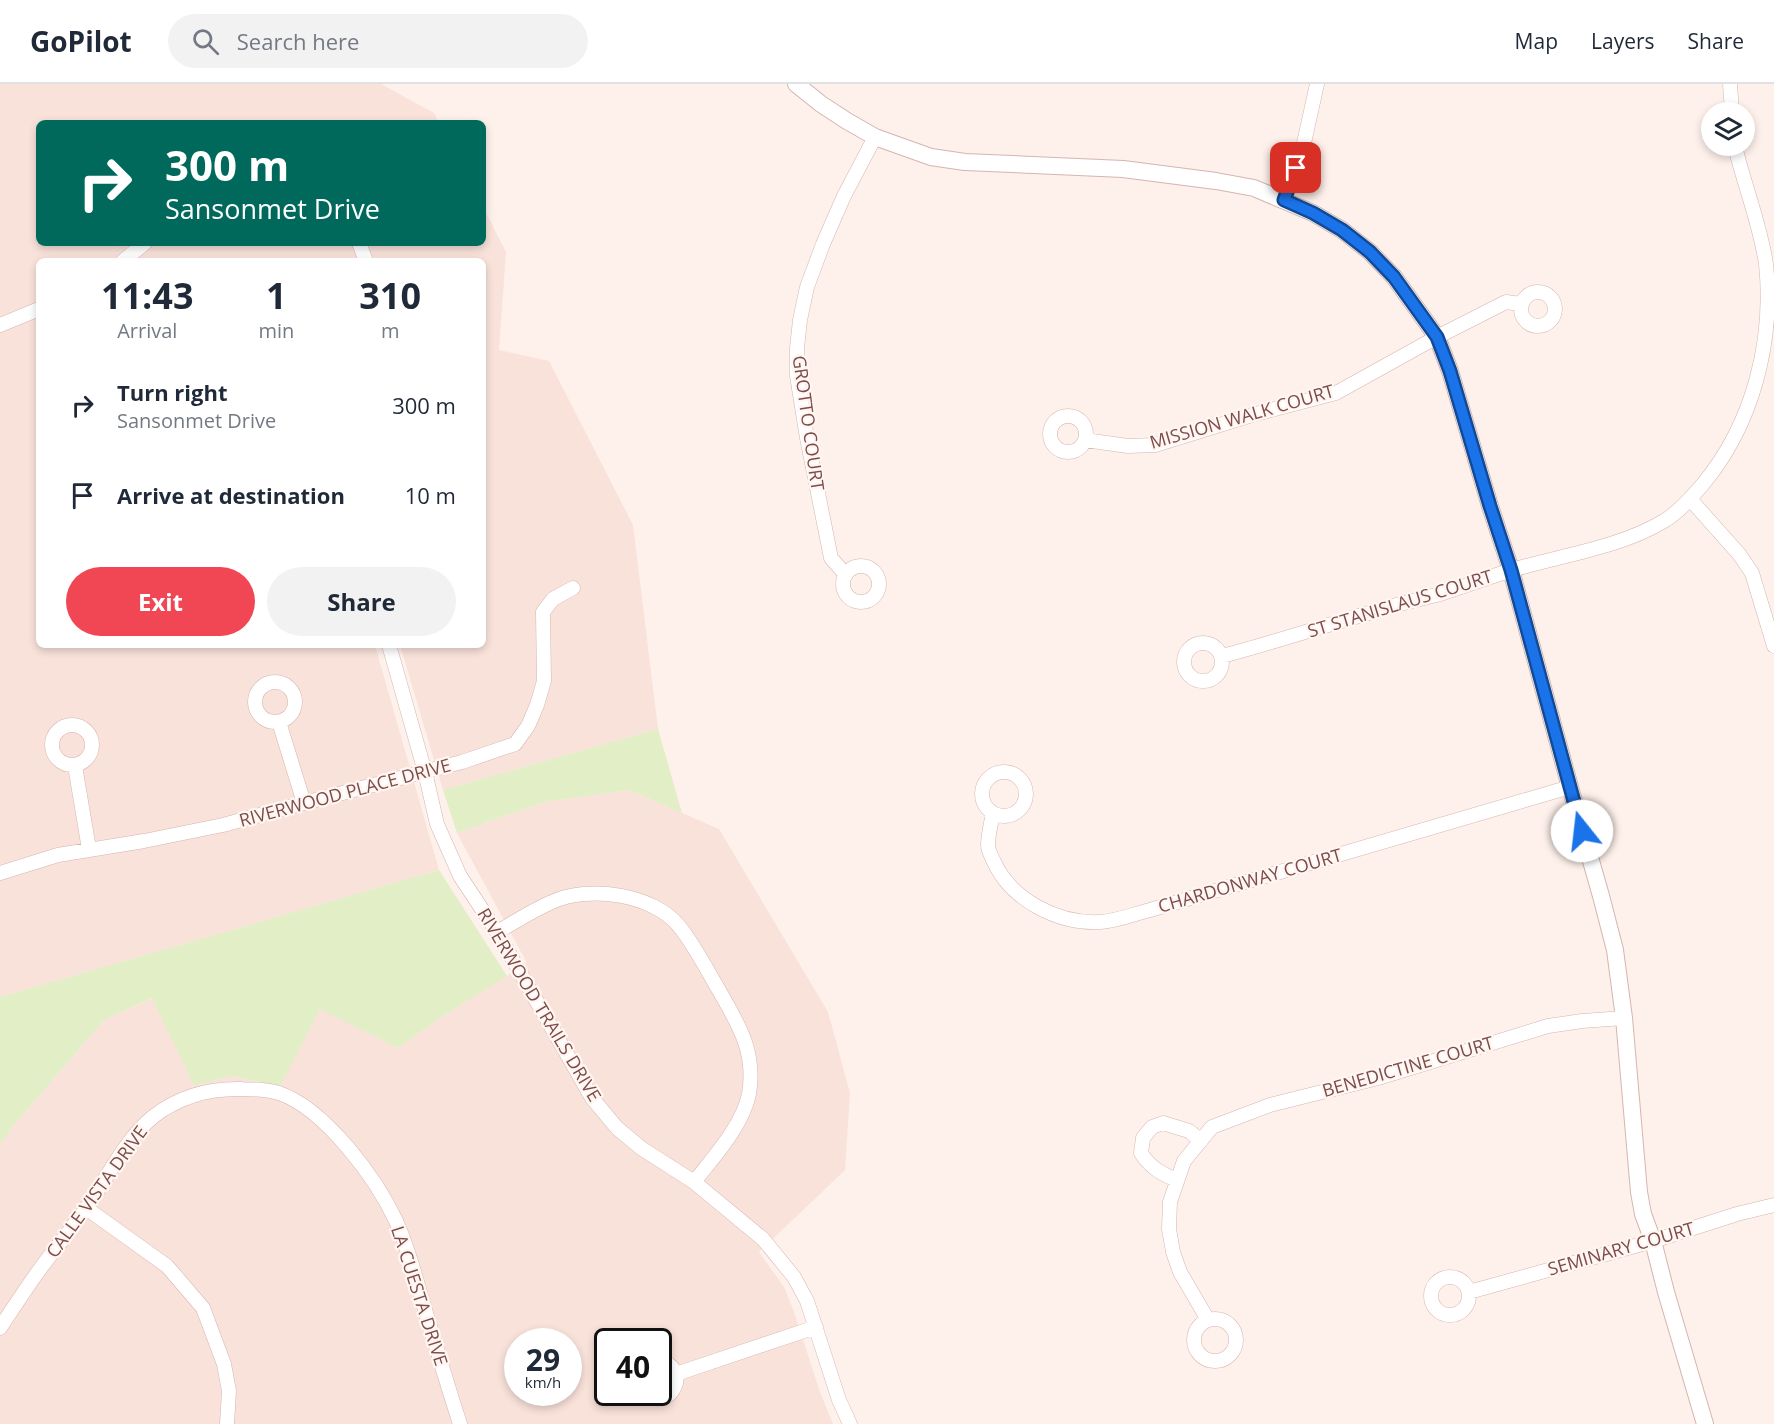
<!DOCTYPE html>
<style>
body{margin:0;font-family:"Open Sans",sans-serif;background:#f2f2f3;color:#1f2937;height:100vh;display:flex;flex-direction:column;font-size:22px;white-space:nowrap}
*{box-sizing:border-box;margin:0}
p{font-size:20px;color:#747a83}
.icon{flex:none;width:33px;height:33px;fill:none;stroke:currentColor;stroke-width:2;stroke-linecap:round;stroke-linejoin:round}
.map{position:relative;flex:1;overflow:hidden}
.side{position:absolute;left:36px;top:174px;width:450px;height:390px;display:flex;flex-direction:column;background:#fff;border-radius:9px;box-shadow:0 3px 9px #0003}
.side>*{flex:none}
.guide{position:absolute;left:36px;top:36px;width:450px;height:126px;border-radius:9px;box-shadow:0 3px 9px #0003;background:#00695c;color:#fff;overflow:hidden}
.controls{position:absolute;left:1701px;top:18px;display:grid;gap:12px}
.controls a{display:grid;place-items:center;width:54px;height:54px;border-radius:50%;background:#fff;box-shadow:0 3px 9px #0003;font-size:30px}
.speed{position:absolute;left:504px;top:1244px;display:flex;gap:12px;font-size:30px;font-weight:700;text-align:center}
.speed>*{display:grid;place-content:center;width:78px;height:78px;border-radius:50%;background:#fff;box-shadow:0 3px 9px #0003;line-height:1}
.speed small{font-size:15px;font-weight:400}
.speed .limit{border:3px solid #111;border-radius:9px;background:#fff;color:#111}
.pin{position:absolute;display:grid;place-items:center;width:51px;height:51px;color:#fff;margin:-26px;border-radius:12px;box-shadow:0 3px 9px #0006}
.me{position:absolute;width:66px;margin:-33px;rotate:344deg;stroke-linejoin:round;filter:drop-shadow(0 0 4px #0008)}
.turn{display:flex;align-items:center;gap:21px;height:126px;padding:0 30px;font-size:27px}
.turn .icon{width:78px;height:78px;stroke-width:2.5}
.turn b{display:block;font-size:42px;line-height:51px}
.eta{display:flex;justify-content:space-evenly;align-items:center;height:102px;text-align:center}
.eta b{font-size:36px;font-weight:700;line-height:42px}
.button{display:flex;gap:12px;margin-top:auto;padding:12px 30px}
.button a{flex:1;height:69px;border-radius:36px;background:#f14654;color:#fff;font-size:24px;font-weight:700;line-height:69px;text-align:center}
.button a+a{background:#f2f2f3;color:#1f2937}
ul{padding:0;list-style:none}
li{display:flex;align-items:center;gap:18px;height:90px;padding:0 30px}
li div{flex:1}
li b{display:block;font-size:22px}
li em{font-style:normal}
header{display:flex;align-items:center;gap:36px;box-sizing:border-box;height:84px;padding:0 30px;background:#fff;border-bottom:2px solid #e0e1e3}
header strong{font-size:28px}
nav{display:flex;gap:33px;margin-inline-start:auto;font-size:21px}
.search{width:420px;height:54px;background:#f2f2f3;display:flex;align-items:center;gap:15px;box-sizing:border-box;padding:0 21px;border-radius:33px;color:#747a83;font-size:22px}
.map>svg:first-child{display:block}
</style>
<header>
<strong>GoPilot</strong>
<div class="search"><svg class="icon" aria-label="search" viewBox="0 0 24 24"><circle cx="10" cy="10" r="6"/><path d="M15 15l6 6"/></svg>Search here</div>
<nav><a>Map</a><a>Layers</a><a>Share</a></nav>
</header>
<div class="map">
<svg width="1774" height="1340" viewBox="0 0 1774 1340">
<rect width="100%" height="100%" fill="#fef0ea"/>
<path fill="#f9e2da" fill-rule="evenodd" d="M0,0H381L434,29L439,39H39V159H483V123L506,168L499,266L549,277L633,441L658,645L443,706L400,561H483V177H39V561H375L439,786L0,913Z
M629,706L719,745L828,928L850,1009L845,1086L759,1168L784,1203L794,1228L820,1308L833,1340H0V1061L13,1042L104,936L153,914L194,1002L232,992L279,1002L320,924L398,964L446,930L527,879L457,749L544,718ZM518,1257H568V1308H518ZM608,1257H658V1308H608Z"/>
<path fill="#e2eec6" d="M658,645L682,729L629,706L544,718L457,749L443,706Z
M439,786L507,892L446,930L398,964L320,925L280,1002L232,992L194,1002L152,914L104,936L13,1042L0,1061V913Z"/>
<g fill="none" stroke-linecap="round" stroke-linejoin="round">
<defs>
<path id="minor" d="M1730,0L1732,28
M1284,116L1302,68L1317,0
M359,159L366,177
M123,177L145,159
M1521 225a17 17 0 1 1 34 0a17 17 0 1 1-34 0Z
M0,241L39,225
M1050 350a18 18 0 1 1 36 0a18 18 0 1 1-36 0Z
M1085,356L1128,362L1155,361L1252,331L1336,309L1437,253L1506,218L1521,220
M1690,415L1739,470L1752,489L1774,562
M843 500a18 18 0 1 1 36 0a18 18 0 1 1-36 0Z
M845,490L831,474L807,354L797,292V264L800,236L807,203L823,160L844,112L875,53
M1184 578a19 19 0 1 1 38 0a19 19 0 1 1-38 0Z
M389,561L425,688L437,740L460,792L497,848L592,1014L617,1044L641,1064L694,1098L763,1155L794,1193L807,1217L839,1316L850,1340
M1222,572C1276,558 1329,540 1383,525C1402,519 1421,515 1440,510C1463,503 1486,494 1509,487C1560,471 1617,465 1664,437C1679,428 1692,413 1703,400C1753,340 1774,257 1766,180C1760,139 1744,101 1735,62
M255 618a20 20 0 1 1 40 0a20 20 0 1 1-40 0Z
M279,638L304,719
M52 661a20 20 0 1 1 40 0a20 20 0 1 1-40 0Z
M75,682L89,765
M982 710a22 22 0 1 1 44 0a22 22 0 1 1-44 0Z
M993,729C991,740 988,751 988,761C988,767 992,773 994,778C1012,817 1059,840 1100,838C1117,837 1134,830 1150,826L1570,703
M0,789L58,771L144,757L223,741L304,719L462,678L515,660L528,642L537,621L544,597L543,528L553,515L573,504
M497,848C515,838 533,826 552,818C589,801 653,810 679,842C695,862 707,886 720,908C739,941 756,969 749,1010C743,1041 713,1074 694,1098
M1177,1096C1161,1090 1150,1083 1141,1069L1143,1054L1152,1043L1163,1039L1189,1047L1201,1057
M86,1124L167,1182L203,1224L224,1280L229,1307L227,1340
M1431 1212a19 19 0 1 1 38 0a19 19 0 1 1-38 0Z
M1469,1208L1653,1157L1737,1130L1774,1121
M1194 1256a21 21 0 1 1 42 0a21 21 0 1 1-42 0Z
M1208,1236L1180,1188L1173,1168L1169,1145L1170,1118L1184,1077L1212,1043L1270,1021L1378,994L1548,942L1582,937L1624,934
M0,1244C14,1223 28,1201 43,1181C58,1161 73,1143 87,1123C108,1093 125,1055 154,1032C180,1012 210,1004 243,1005C255,1005 268,1006 279,1009C325,1025 376,1094 396,1137C408,1163 415,1191 423,1219C435,1259 447,1300 460,1340
M676,1290L816,1243
M643,1308C669,1332 695,1284 658,1276"/>
<path id="tertiary" d="M796,0L821,20L847,37L875,53L931,73L965,78L1123,85L1216,97L1254,104L1313,129L1342,146L1370,168L1394,193L1437,253L1450,287L1490,422L1511,486L1570,703L1601,812L1615,866L1624,934L1639,1108L1643,1130L1653,1157L1666,1208L1705,1340"/>
</defs>
<use href="#minor" stroke="#d5b5b0" stroke-width="15"/>
<use href="#tertiary" stroke="#d5b5b0" stroke-width="18"/>
<use href="#minor" stroke="#fff" stroke-width="14"/>
<use href="#tertiary" stroke="#fff" stroke-width="16"/>
</g>
<g fill="none" stroke-linecap="round" stroke-linejoin="round">
<defs>
<path id="route" d="M1296,84L1284,116L1313,129L1342,146L1370,168L1394,193L1437,253L1450,287L1490,422L1511,486L1582,747"/>
</defs>
<use href="#route" stroke="#114b97" stroke-width="15"/>
<use href="#route" stroke="#1a73e8" stroke-width="10"/>
</g>
<g text-anchor="middle" stroke-width="4.5" stroke-linejoin="round" paint-order="stroke">
<g font-size="18" fill="#7c4c4a" stroke="#fff6f2">
<text transform="translate(1242 333) rotate(-16)" y="6">MISSION WALK COURT</text>
<text transform="translate(808 339) rotate(82)" y="6">GROTTO COURT</text>
<text transform="translate(1400 520) rotate(-17)" y="6">ST STANISLAUS COURT</text>
<text transform="translate(345 709) rotate(-15)" y="6">RIVERWOOD PLACE DRIVE</text>
<text transform="translate(1250 797) rotate(-16)" y="6">CHARDONWAY COURT</text>
<text transform="translate(539 921) rotate(59)" y="6">RIVERWOOD TRAILS DRIVE</text>
<text transform="translate(1408 983) rotate(-16)" y="6">BENEDICTINE COURT</text>
<text transform="translate(97 1108) rotate(-54)" y="6">CALLE VISTA DRIVE</text>
<text transform="translate(1621 1165) rotate(-16)" y="6">SEMINARY COURT</text>
<text transform="translate(419 1212) rotate(72)" y="6">LA CUESTA DRIVE</text>
</g>
</g>
</svg>
<div class="controls">
<a><svg class="icon" aria-label="layers" viewBox="0 0 24 24"><path d="M12 4l9 5-9 5-9-5zM3 14l9 5 9-5"/></svg></a>
</div>
<div class="speed"><div>29<small>km/h</small></div><div class="limit">40</div></div>
<div class="pin" style="left:1296px;top:84px;background:#d93025"><svg class="icon" aria-label="arrive" viewBox="0 0 24 24"><path d="M6 21V4h12l-3 4 3 4H6"/></svg></div>
<svg class="me" style="left:1582px;top:747px" viewBox="-20 -20 40 40"><circle r="19" fill="#fff"/><path d="M0-13L10 11 0 6-10 11z" fill="#1a73e8"/></svg>
<div class="guide">
<div class="turn"><svg class="icon" aria-label="right" viewBox="0 0 24 24"><path d="M7 20v-9h11M14 6l5 5-5 5"/></svg><div><b>300 m</b>Sansonmet Drive</div></div>
</div>
<section class="side">
<div class="eta">
<div><b>11:43</b><p>Arrival</p></div>
<div><b>1</b><p>min</p></div>
<div><b>310</b><p>m</p></div>
</div>
<ul>
<li><svg class="icon" aria-label="right" viewBox="0 0 24 24"><path d="M7 20v-9h11M14 6l5 5-5 5"/></svg><div><b>Turn right</b><p>Sansonmet Drive</p></div><em>300 m</em></li>
<li><svg class="icon" aria-label="arrive" viewBox="0 0 24 24"><path d="M6 21V4h12l-3 4 3 4H6"/></svg><div><b>Arrive at destination</b></div><em>10 m</em></li>
</ul>
<div class="button"><a>Exit</a><a>Share</a></div>
</section>
</div>
